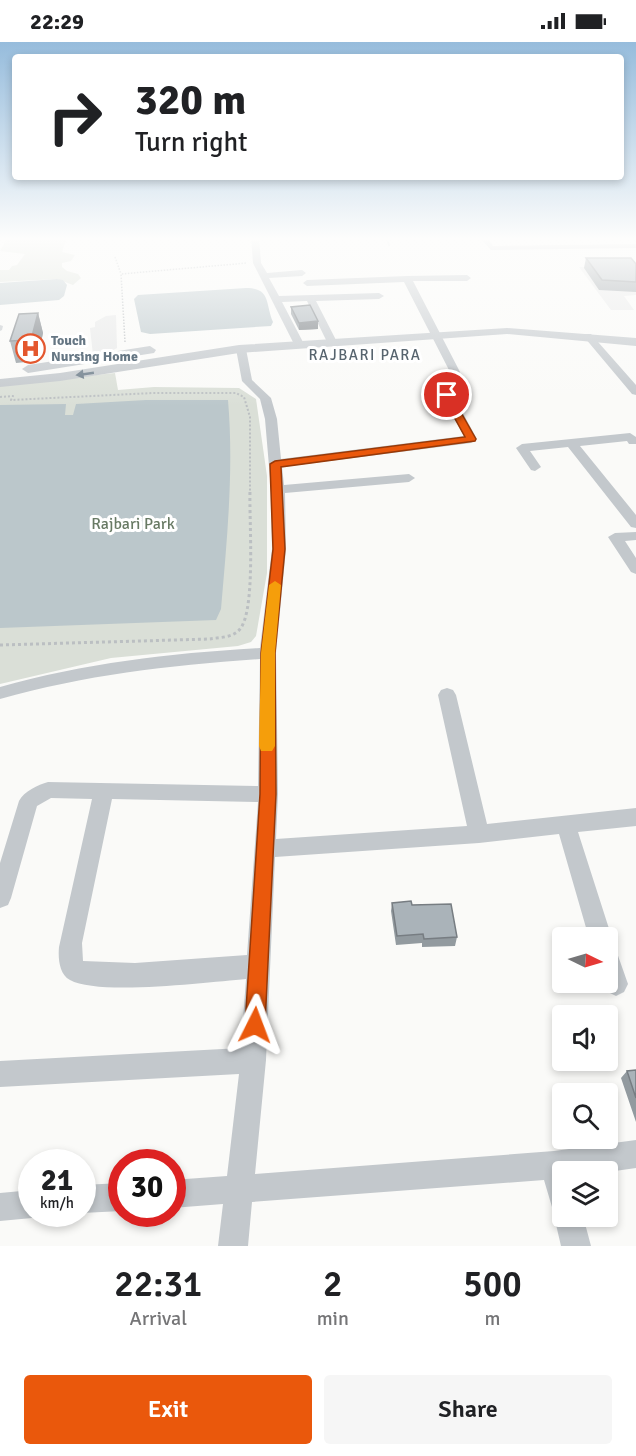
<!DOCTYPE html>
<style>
body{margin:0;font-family:Signika,sans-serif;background:#f6f6f6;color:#202124;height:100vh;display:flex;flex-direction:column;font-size:22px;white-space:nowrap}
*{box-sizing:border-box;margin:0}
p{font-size:20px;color:#757577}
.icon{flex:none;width:33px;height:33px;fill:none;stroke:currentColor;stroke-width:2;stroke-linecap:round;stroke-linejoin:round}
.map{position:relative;height:1204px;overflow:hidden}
.details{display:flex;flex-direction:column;background:#fff;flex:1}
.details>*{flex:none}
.hud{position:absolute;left:12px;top:12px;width:612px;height:126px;border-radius:6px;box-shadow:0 3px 9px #0003;background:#fff;color:#202124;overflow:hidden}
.needle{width:39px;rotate:95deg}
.tools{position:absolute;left:552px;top:885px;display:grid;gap:12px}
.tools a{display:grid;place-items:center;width:66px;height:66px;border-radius:6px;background:#fff;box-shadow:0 3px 9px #0003;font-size:30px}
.speed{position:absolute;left:18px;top:1107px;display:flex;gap:12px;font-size:30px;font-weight:700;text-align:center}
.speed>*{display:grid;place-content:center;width:78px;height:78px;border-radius:50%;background:#fff;box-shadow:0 3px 9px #0003;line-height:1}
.speed small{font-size:15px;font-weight:400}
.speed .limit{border:9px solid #d22;background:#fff;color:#111}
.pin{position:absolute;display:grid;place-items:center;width:51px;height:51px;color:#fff;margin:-26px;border:3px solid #fff;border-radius:50%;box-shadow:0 2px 6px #0007}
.me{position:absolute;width:66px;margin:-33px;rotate:3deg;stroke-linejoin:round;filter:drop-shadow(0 0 4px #0008)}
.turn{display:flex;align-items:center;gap:21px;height:126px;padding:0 24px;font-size:27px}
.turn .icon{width:78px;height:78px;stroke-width:2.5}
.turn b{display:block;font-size:42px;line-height:51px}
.eta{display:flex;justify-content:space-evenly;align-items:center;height:102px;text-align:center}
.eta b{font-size:36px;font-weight:600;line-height:42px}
.button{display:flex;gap:12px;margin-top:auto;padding:12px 24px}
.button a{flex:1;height:69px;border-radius:6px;background:#ea580c;color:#fff;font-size:24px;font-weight:600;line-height:69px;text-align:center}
.button a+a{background:#f6f6f6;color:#202124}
.status{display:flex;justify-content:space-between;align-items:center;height:42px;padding:0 30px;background:#fff;direction:ltr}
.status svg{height:16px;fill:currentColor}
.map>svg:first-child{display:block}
</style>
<div class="status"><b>22:29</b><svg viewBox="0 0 49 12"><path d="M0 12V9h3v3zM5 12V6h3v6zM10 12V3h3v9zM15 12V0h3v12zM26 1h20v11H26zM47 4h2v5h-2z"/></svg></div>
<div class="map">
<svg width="636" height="1204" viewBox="0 0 636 1204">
<rect width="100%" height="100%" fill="#fafaf8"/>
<path fill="#e8e9e9" d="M579,225H636V253L624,254L634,268H611Z
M116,273L117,306L108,311L93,313L90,286L95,285V280L106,274Z"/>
<path fill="#dadfd7" d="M0,195H67L62,210L75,213L71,219L62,221V225L67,229L78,232L81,236L73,243L57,237L0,240V228H9L12,224L17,223L25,212L0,209L6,198H0Z
M115,331L118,348L154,345L239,346L256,357L267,434V531L256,594L251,600L238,604L111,616L0,642V343Z"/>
<path fill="#bbc7cb" d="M57,237L63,238L67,243L64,254L59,258L0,263V241Z
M246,246C271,246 265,261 273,280L271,284L150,292L141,290L134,257L138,253Z
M146,358H228C234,428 227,497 221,567L216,578L0,586V363L66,362L65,373H73L76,362Z"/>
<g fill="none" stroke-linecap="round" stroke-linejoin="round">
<path stroke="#bbc7cb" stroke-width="2" d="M386,195L389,203"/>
<path stroke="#bbbfc2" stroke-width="1.5" stroke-dasharray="1.5 1.5" stroke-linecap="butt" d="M115,215L121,232
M125,300L121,232L247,221"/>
<path stroke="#bbbfc2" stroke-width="2" stroke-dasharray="2 2" stroke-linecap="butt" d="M0,355L13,354L11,358L153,351H236L244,355L250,375V450"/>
<path stroke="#bbbfc2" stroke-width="3" stroke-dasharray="3 3" stroke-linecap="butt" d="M0,603L210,597C220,595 233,596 240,587C256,568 249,477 250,449"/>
<path fill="#c3c8cc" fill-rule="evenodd" d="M0,283L3,284L2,288L0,289Z"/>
<path fill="#c3c8cc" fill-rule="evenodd" d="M251,195H259L261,221L267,231L302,228L306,231L302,234L269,236L279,254L379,251L384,254L379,257L316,259L337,300L332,303L327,300L307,259L282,260L304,302L295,304L253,221Z
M479,195H487L493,204L636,202V206L491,208Z
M407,234L467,233L471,236L467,239H413L460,330L459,332H451L450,330L404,240L307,244L303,241L307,238Z
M585,292H591L636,343V353L632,352L585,296Z
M241,304L246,307L252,338L271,356L277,377L281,417L464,394L441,353L447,350L453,353L477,397L471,401L282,425L284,443L409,432L415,436L409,440L285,451L286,507L276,611L278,752L276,797L467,784L438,653L441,648L447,646L453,648L456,653L487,782L636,766V784L578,790L612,896L608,904V896H589L559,792L479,801L275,815L266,1018L255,1132L554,1109L636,1098V1126L608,1130H562V1174H583L591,1204H561L554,1174L557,1167L552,1165L544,1138L252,1160L248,1204H218L223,1162L172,1166V1138L227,1134L239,1032L0,1045V1019L241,1006L246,937C210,940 98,954 70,938C59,932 58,916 59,905L92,757L51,756L37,764L11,856L8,863L0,866V821L19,759C24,749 38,743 48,740L258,744L260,617C171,623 85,633 0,657V645C85,621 172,611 260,606L272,507L271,448L265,377L260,357L242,339L236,307ZM112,757L258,760L247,913L135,921L83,919L82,901Z
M630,391L636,395V402H629L627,399L580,404L636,473V486L631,485L568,405L530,409L541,425L535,429L531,428L516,406L522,402Z
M636,490V498L625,499L636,516V532L631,530L608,495L615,491Z
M608,905L616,908L628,942L624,950L616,954L608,950L604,940H608Z
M122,1141V1169L82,1171V1143Z
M32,1148V1172H42L32,1176L0,1179V1151Z"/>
<path fill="#c3c8cc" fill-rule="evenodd" d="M629,195H636V200Z
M507,286L636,296V304L507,292L239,311L60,339L0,345V337L60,331L239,303Z
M150,304L156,308L154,311L28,331L22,327L28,323Z"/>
</g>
<path fill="#929a9f" d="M586,216L636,222V250L599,248L584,226Z
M291,265L318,287L299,288L291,272Z
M38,271L43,291L37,319L16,321L10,299Z
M392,861L412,863L457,895L455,904L422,905V901L396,903L391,869Z
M636,1028V1080L621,1036L627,1029Z"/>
<path fill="#777d82" d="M38,271L43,291L37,319L31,298Z
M318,279V287L299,288V281Z"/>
<path fill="#aab3b9" stroke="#777d82" stroke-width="1.5" d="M586,216H631L636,222V240L602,238Z
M310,263L318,279L299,281L291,265Z
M38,271L31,298L10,299L19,272Z
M411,859L412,863L451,862L457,895L424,897L423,892L397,894L392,861Z
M636,1028V1056L627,1029Z"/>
<defs><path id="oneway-solid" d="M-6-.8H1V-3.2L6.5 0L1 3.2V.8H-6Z" transform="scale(1.5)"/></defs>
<use fill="#6a7a87" href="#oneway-solid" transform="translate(85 332) rotate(172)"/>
<linearGradient id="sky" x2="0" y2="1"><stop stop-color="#96bcdc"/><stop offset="0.54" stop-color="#fdfdfc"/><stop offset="1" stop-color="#fdfdfc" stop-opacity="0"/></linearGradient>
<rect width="636" height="364" fill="url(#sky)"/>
<path fill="#ea580c" stroke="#983908" stroke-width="1.5" d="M443,351L451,353L476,397L475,399L281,425L285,507L275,611L276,752L265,983L262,990L255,993L248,990L245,983L260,752L261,611L273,507L270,422L275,419L465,395L442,353Z"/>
<path fill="#f59e0b" d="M275,539L281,543L275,611V704L272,709H261L259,704L261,611L269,543Z"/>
<defs>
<symbol id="hospital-ring" viewBox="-11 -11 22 22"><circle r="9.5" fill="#fff" stroke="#e4572e" stroke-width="1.5"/><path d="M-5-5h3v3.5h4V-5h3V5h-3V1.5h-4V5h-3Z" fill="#e4572e"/></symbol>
</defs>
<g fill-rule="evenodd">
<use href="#hospital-ring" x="14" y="290" width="33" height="33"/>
</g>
<g text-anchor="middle" stroke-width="6" stroke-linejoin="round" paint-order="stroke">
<g font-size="14" font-weight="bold" fill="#657683" stroke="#fff" text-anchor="start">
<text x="51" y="303">Touch<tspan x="51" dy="16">Nursing Home</tspan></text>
</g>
<g font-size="15" letter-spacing="1.5" fill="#57646e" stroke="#fff">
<text x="365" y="318">RAJBARI PARA</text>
</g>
<g font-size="16" fill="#687a64" stroke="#fff">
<text x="133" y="487">Rajbari Park</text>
</g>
</g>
</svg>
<div class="tools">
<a><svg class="needle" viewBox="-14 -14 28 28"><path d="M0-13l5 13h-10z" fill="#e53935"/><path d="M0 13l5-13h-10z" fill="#757577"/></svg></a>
<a><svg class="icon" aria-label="sound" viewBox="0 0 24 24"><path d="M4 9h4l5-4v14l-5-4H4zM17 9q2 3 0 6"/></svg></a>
<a><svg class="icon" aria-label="search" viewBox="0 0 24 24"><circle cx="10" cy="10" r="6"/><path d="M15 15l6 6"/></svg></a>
<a><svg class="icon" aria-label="layers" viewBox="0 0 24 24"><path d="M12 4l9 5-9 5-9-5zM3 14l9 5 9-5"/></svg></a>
</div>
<div class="speed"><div>21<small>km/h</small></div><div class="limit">30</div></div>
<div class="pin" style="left:447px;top:353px;background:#d93025"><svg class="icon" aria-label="arrive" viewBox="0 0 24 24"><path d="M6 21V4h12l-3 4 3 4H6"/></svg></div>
<svg class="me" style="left:255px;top:983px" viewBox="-20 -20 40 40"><path d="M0-17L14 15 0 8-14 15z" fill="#ea580c" stroke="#fff" stroke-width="4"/></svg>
<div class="hud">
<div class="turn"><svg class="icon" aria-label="right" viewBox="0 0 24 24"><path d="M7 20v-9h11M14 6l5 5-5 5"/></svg><div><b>320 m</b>Turn right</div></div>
</div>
</div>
<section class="details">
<div class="eta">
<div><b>22:31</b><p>Arrival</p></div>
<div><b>2</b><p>min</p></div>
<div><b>500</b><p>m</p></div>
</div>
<div class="button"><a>Exit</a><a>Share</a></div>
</section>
